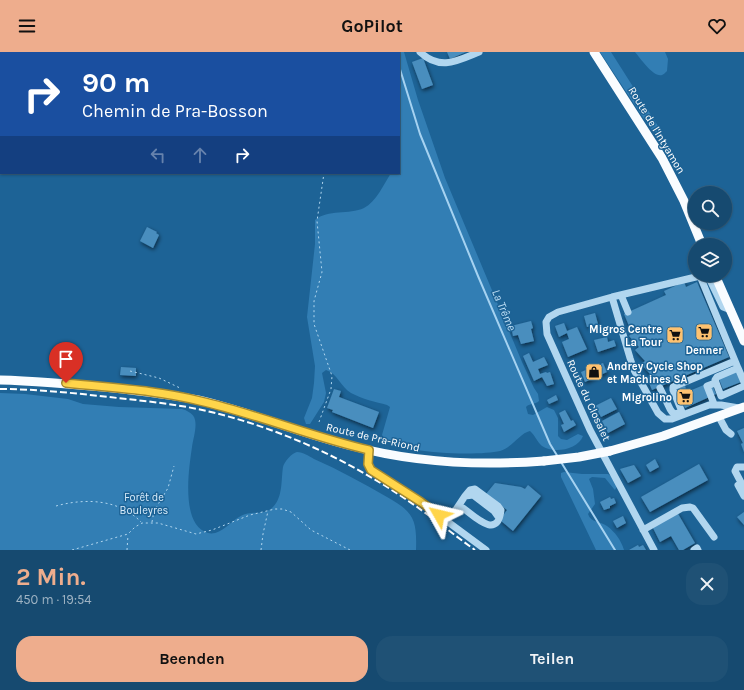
<!DOCTYPE html>
<html lang="de">
<meta charset="utf-8">
<style>
body{margin:0;font-family:Karla,sans-serif;background:#1f5175;color:#f1f3f6;height:100vh;display:flex;flex-direction:column;font-size:15px;white-space:nowrap}
*{box-sizing:border-box;margin:0}
p{font-size:13px;color:#9eb3c3}
.icon{flex:none;width:22px;height:22px;fill:none;stroke:currentColor;stroke-width:2;stroke-linecap:round;stroke-linejoin:round}
.map{position:relative;height:498px;overflow:hidden}
.sheet{display:flex;flex-direction:column;background:#164a70;flex:1}
.sheet>*{flex:none}
.banner{position:absolute;left:0px;top:0px;width:400px;height:122px;box-shadow:0 1px 3px #0004,0 0 0 1px #356283;background:#1a4fa0;color:#fff;overflow:hidden}
.buttons{position:absolute;left:688px;top:134px;display:grid;gap:8px}
.buttons a{display:grid;place-items:center;width:44px;height:44px;border-radius:50%;background:#164a70;box-shadow:0 1px 3px #0004,0 0 0 1px #356283;font-size:20px}
.pin{position:absolute;display:grid;place-items:center;width:34px;height:34px;color:#fff;margin:-41px -17px;border-radius:50% 50% 50% 0;rotate:-45deg;box-shadow:0 0 4px #0007}
.pin .icon{rotate:45deg}
.me{position:absolute;width:44px;margin:-22px;rotate:307deg;stroke-linejoin:round;filter:drop-shadow(0 0 3px #0008)}
.turn{display:flex;align-items:center;gap:14px;height:84px;padding:0 16px;font-size:18px}
.turn .icon{width:52px;height:52px;stroke-width:2.5}
.turn b{display:block;font-size:28px;line-height:34px}
.lanes{display:flex;align-items:center;height:38px;padding:0 16px;background:#0003;justify-content:center;gap:20px;direction:ltr}
.lanes .off{opacity:.35}
.round{display:grid;place-items:center;flex:none;width:42px;height:42px;border-radius:16px;background:#1f5175}
.overview{display:flex;align-items:center;justify-content:space-between;height:68px;padding:0 16px}
h1{font-size:24px;font-weight:700;line-height:30px;color:#eead8d}
.action{display:flex;gap:8px;margin-top:auto;padding:8px 16px}
.action a{flex:1;height:46px;border-radius:16px;background:#eead8d;color:#111;font-size:16px;font-weight:700;line-height:46px;text-align:center}
.action a+a{background:#1f5175;color:#f1f3f6}
header{display:flex;justify-content:space-between;align-items:center;height:52px;padding:0 16px;background:#eead8d;color:#111;font-size:18px;font-weight:700}
.map>svg:first-child{display:block}
</style>
<header><svg class="icon" aria-label="menu" viewBox="0 0 24 24"><path d="M4 6h16M4 12h16M4 18h16"/></svg>GoPilot<svg class="icon" aria-label="heart" viewBox="0 0 24 24"><path d="M12 20l-8-8c-3-5 5-10 8-4 3-6 11-1 8 4z"/></svg></header>
<div class="map">
<svg width="744" height="498" viewBox="0 0 744 498">
<defs>
<filter id="shadow"><feDropShadow dx="1" dy="2" stdDeviation="2" flood-color="#0009"/></filter>
</defs>
<rect width="100%" height="100%" fill="#1d6396"/>
<path fill="#327eb4" d="M41,0H235L46,1Z
M367,0H404L418,48L445,126L522,310L534,336L538,342L539,349C535,353 529,351 526,355L528,362L533,363L547,355L554,358L558,366V384L561,387L567,388L578,382L583,384C578,398 553,402 542,394C537,390 535,383 530,379C520,381 513,395 500,399C479,404 393,403 382,383L390,355L387,353C376,350 362,347 351,341C340,334 338,322 326,318L322,321L326,341L324,350L310,372H306L304,366L312,346L314,331L315,314L307,265L315,192V168C328,157 349,163 364,156C376,150 384,132 391,121H399V1Z
M600,0H611L658,74L659,79L658,80H654L648,73Z
M635,0H665L668,7L667,19C666,20 663,23 662,23C654,26 640,6 635,0Z
M0,341L25,342L68,347L83,352L119,355L182,357C186,358 192,361 194,365C198,373 193,387 192,395C189,416 180,473 208,481C220,484 230,470 239,465C252,457 263,465 273,455C283,445 281,428 283,415C284,410 292,401 297,400C303,400 309,404 314,407C339,418 363,431 387,445C414,460 417,468 416,498H0Z
M564,420L582,422H608L611,424L617,434L615,438L614,437L605,426L592,425L589,427L593,437L595,452L588,462C591,471 600,469 607,474C615,480 621,488 624,498H596L561,425V421Z"/>
<g fill="none" stroke-linecap="round" stroke-linejoin="round">
<path stroke="#a5d2f1" stroke-width="2" d="M395,0V1
M399,14L420,82L478,224L550,392L558,405
M561,410L615,498"/>
</g>
<path fill="#4a8ebe" filter="url(#shadow)" d="M447,0H466L450,7Z
M423,6L433,33L422,37L412,10Z
M147,175L157,180L156,181L159,183L153,196L140,189Z
M684,230L686,235L697,230L729,305L652,338L647,326L651,323L641,312L645,309L635,298L639,295L629,284L632,281L624,262L666,243L664,239Z
M595,261L598,272L587,275L584,264Z
M531,269L533,276L531,277L534,289L521,292L518,283L513,284L511,274Z
M564,271L567,279L577,275L587,297L568,305L562,290L569,287L567,281L559,285L555,274Z
M607,285L608,290L614,288L616,294L598,300L594,288Z
M529,301L533,310L544,305L548,313L538,317L540,322L546,320L547,321L550,320L554,332L547,334L542,325L534,329L523,304Z
M603,311L607,320L585,330L581,320Z
M121,315L136,316V324L120,323Z
M737,319L741,330L723,337L719,327Z
M711,330L716,342L685,356L677,337L685,334L687,340Z
M334,337L341,339L339,345L379,360L373,376L332,360L333,358L327,356Z
M556,343L558,348L549,352L547,348Z
M611,346L617,357L601,365L595,354Z
M565,358L571,369L573,368L576,373L564,380L561,373L564,372L559,361Z
M619,360L625,372L608,381L602,369Z
M744,376V400L741,392L743,391L737,379Z
M655,407L659,415L650,420L646,413Z
M699,412L708,428L650,460L641,445Z
M634,413L641,424L628,431L620,417Z
M495,431L521,435L525,437L528,433L541,444L513,479L500,468L507,458L486,442Z
M610,445L611,447L614,446L616,451L610,454V456L604,458L600,450Z
M677,460L695,491L683,498H679L671,484L660,490L652,474Z
M744,460V473L737,465Z
M623,464L626,471L617,476L613,469Z
M638,493L639,495L643,493L646,498H629Z"/>
<g fill="none" stroke-linecap="round" stroke-linejoin="round">
<path stroke="#b1d6ef" stroke-width="1" stroke-dasharray="2 3" stroke-linecap="butt" d="M0,43L1,44
M0,87L1,85
M130,319L159,326L180,336
M319,370L331,337L332,324L314,272V249L322,220L317,169L324,121
M56,454C85,446 119,447 141,470
M152,470L154,459L168,436L174,414
M72,498L128,482L135,475L142,471H158L196,482L212,478L250,463L275,457H282L291,460L311,478L350,498
M127,498L128,483
M261,498L263,482L268,459"/>
<path stroke="#b1d6ef" stroke-width="7" d="M420,0C440,19 457,9 479,0
M621,243L628,260
M612,245L630,306L634,318L658,361L665,367H672L709,353H721L739,356
M731,258L723,255L709,226L704,224H700L738,316
M744,330L738,316L717,325L715,328L721,344L744,334
M660,336L670,357L672,360L675,362L681,360
M714,352L707,334L715,331
M682,360L673,338V335L735,309
M719,365L726,378L731,382
M369,399L368,412L371,418L421,450L486,498
M744,415H737L735,419L744,436
M738,433L744,444
M455,459L465,444L473,443L494,459L499,466
M453,461L459,457L463,456C475,465 498,488 501,458L498,454L475,437L470,438L465,444
M643,478L682,456L690,455L693,456L714,485
M654,498L590,378L547,282L546,270L549,265L558,260L612,245L700,224
M694,498L697,496L698,498"/>
<path stroke="#f9fcff" stroke-width="9" d="M594,0L662,106L684,149L702,193
M715,223L744,289
M0,328C41,329 82,333 123,337C148,340 174,343 198,348C250,360 300,381 352,394C415,411 478,414 544,409
M610,399L663,384L744,355"/>
<path stroke="#fff" stroke-width="2" stroke-dasharray="7 3" stroke-linecap="butt" d="M0,337C36,337 73,341 109,345C143,349 178,352 211,360C278,376 344,406 401,444C427,461 450,480 475,498"/>
<path stroke="#f9fcff" stroke-width="9" d="M544,409L579,405L610,399"/>
</g>
<g fill="none" stroke-linecap="round" stroke-linejoin="round">
<defs>
<path id="route" d="M66,331C111,336 156,338 200,349C257,362 312,385 369,398L368,412L371,418L421,450L439,463"/>
</defs>
<use href="#route" stroke="#a68a30" stroke-width="10"/>
<use href="#route" stroke="#ffd54a" stroke-width="7"/>
</g>
<defs>
<symbol id="supermarket-square" viewBox="-11 -11 22 22"><rect x="-9" y="-9" width="18" height="18" rx="4" fill="#fec270" stroke="#1d6396"/><path d="M-6-5.5h2.5l.6 2H6L4.5 2H-2.5L-4.4-4H-6ZM-1.5 3.2a1.3 1.3 0 1 0 .1 0ZM3 3.2a1.3 1.3 0 1 0 .1 0Z" fill="#111"/></symbol>
<symbol id="shop-square" viewBox="-11 -11 22 22"><rect x="-9" y="-9" width="18" height="18" rx="4" fill="#fec270" stroke="#1d6396"/><path d="M-5-2.5h2.3a2.7 3.5 0 0 1 5.4 0H5L5.5 6h-11ZM-1.5-2.5h3a1.5 2.3 0 0 0-3 0Z" fill="#111"/></symbol>
</defs>
<g fill-rule="evenodd">
<use href="#supermarket-square" x="694" y="270" width="20" height="20"/>
<use href="#supermarket-square" x="665" y="273" width="20" height="20"/>
<use href="#shop-square" x="584" y="310" width="20" height="20"/>
<use href="#supermarket-square" x="675" y="335" width="20" height="20"/>
</g>
<g text-anchor="middle" stroke-width="3" stroke-linejoin="round" paint-order="stroke">
<g font-size="11" fill="#fff" stroke="#1d6396">
<text transform="translate(657 78) rotate(59)" y="4">Route de l'Intyamon</text>
<text transform="translate(589 348) rotate(65)" y="4">Route du Closalet</text>
<text transform="translate(373 385) rotate(13)" y="4">Route de Pra-Riond</text>
</g>
<g font-size="11" font-weight="bold" fill="#fff" stroke="#1d6396" text-anchor="end">
<text x="662" y="281">Migros Centre<tspan x="662" dy="13">La Tour</tspan></text>
<text x="704" y="302" text-anchor="middle">Denner</text>
<text x="607" y="318" text-anchor="start">Andrey Cycle Shop<tspan x="607" dy="13">et Machines SA</tspan></text>
<text x="672" y="349">Migrolino</text>
</g>
<g font-size="11" fill="#d8ecfb" stroke="#1d6396">
<text x="144" y="449">Forêt de<tspan x="144" dy="13">Bouleyres</tspan></text>
</g>
<g font-size="12" font-style="italic" fill="#bedff6" stroke="#1d6396">
<text transform="translate(504 258) rotate(67)" y="4">La Trême</text>
</g>
</g>
</svg>
<div class="buttons">
<a><svg class="icon" aria-label="search" viewBox="0 0 24 24"><circle cx="10" cy="10" r="6"/><path d="M15 15l6 6"/></svg></a>
<a><svg class="icon" aria-label="layers" viewBox="0 0 24 24"><path d="M12 4l9 5-9 5-9-5zM3 14l9 5 9-5"/></svg></a>
</div>
<div class="pin" style="left:66px;top:331px;background:#d93025"><svg class="icon" aria-label="arrive" viewBox="0 0 24 24"><path d="M6 21V4h12l-3 4 3 4H6"/></svg></div>
<svg class="me" style="left:439px;top:463px" viewBox="-20 -20 40 40"><path d="M0-17L14 15 0 8-14 15z" fill="#ffd54a" stroke="#fff" stroke-width="4"/></svg>
<div class="banner">
<div class="turn"><svg class="icon" aria-label="right" viewBox="0 0 24 24"><path d="M7 20v-9h11M14 6l5 5-5 5"/></svg><div><b>90 m</b>Chemin de Pra-Bosson</div></div>
<div class="lanes"><svg class="icon off" aria-label="left" viewBox="0 0 24 24"><path d="M17 20v-9H6M10 6l-5 5 5 5"/></svg><svg class="icon off" aria-label="ahead" viewBox="0 0 24 24"><path d="M12 20V5M6 11l6-6 6 6"/></svg><svg class="icon" aria-label="right" viewBox="0 0 24 24"><path d="M7 20v-9h11M14 6l5 5-5 5"/></svg></div>
</div>
</div>
<section class="sheet">
<div class="overview"><div><h1>2 Min.</h1><p>450 m · 19:54</p></div><a class="round"><svg class="icon" aria-label="close" viewBox="0 0 24 24"><path d="M6 6l12 12M18 6L6 18"/></svg></a></div>
<div class="action"><a>Beenden</a><a>Teilen</a></div>
</section>
